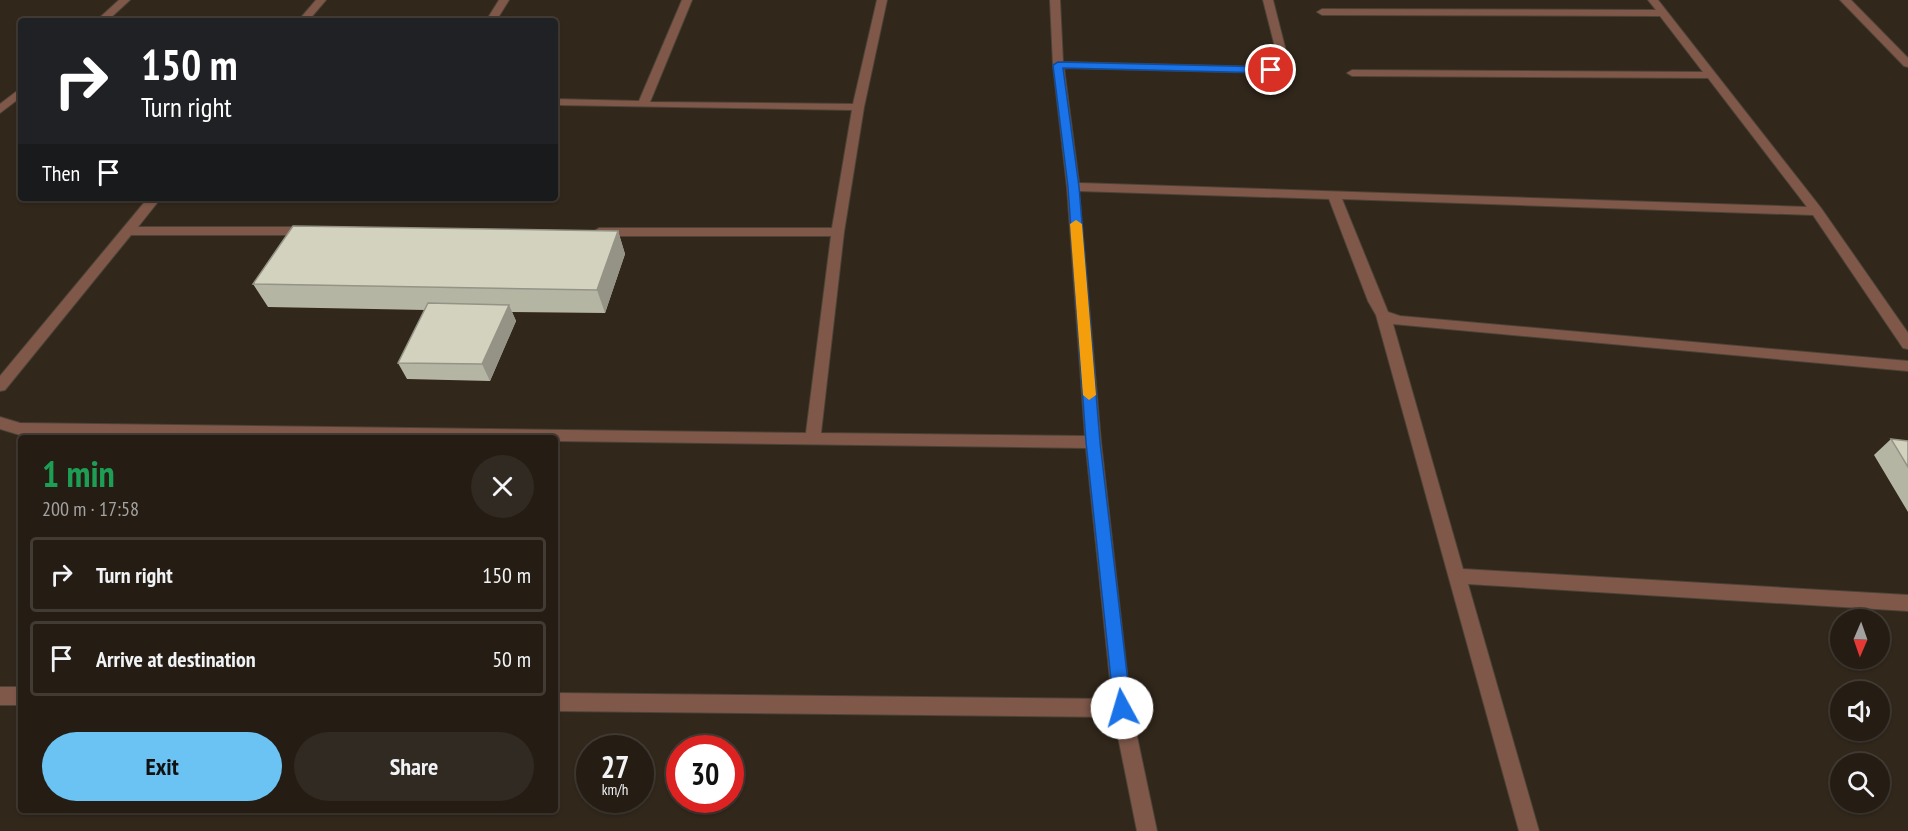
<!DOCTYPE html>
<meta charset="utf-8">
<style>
body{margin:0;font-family:"PT Sans Narrow",sans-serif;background:#312a22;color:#f1f3f6;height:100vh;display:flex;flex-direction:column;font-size:22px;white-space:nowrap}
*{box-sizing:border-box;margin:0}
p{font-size:20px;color:#a3a2a0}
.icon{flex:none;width:33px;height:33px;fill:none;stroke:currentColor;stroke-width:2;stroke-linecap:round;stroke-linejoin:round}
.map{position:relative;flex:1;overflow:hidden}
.drawer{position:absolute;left:18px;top:435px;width:540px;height:378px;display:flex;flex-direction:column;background:#251d14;border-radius:6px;box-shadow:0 2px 4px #0004,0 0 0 2px #423b34}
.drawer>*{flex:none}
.top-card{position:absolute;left:18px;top:18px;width:540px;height:183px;border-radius:6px;box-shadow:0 2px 4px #0004,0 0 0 2px #423b34;background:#202124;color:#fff;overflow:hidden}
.needle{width:39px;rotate:182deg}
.fabs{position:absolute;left:1830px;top:609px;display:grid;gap:12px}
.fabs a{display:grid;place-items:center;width:60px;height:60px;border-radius:50%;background:#251d14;box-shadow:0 2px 4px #0004,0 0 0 2px #423b34;font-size:30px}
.speed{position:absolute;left:576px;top:735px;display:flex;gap:12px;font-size:30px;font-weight:700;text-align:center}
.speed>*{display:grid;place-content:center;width:78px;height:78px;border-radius:50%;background:#251d14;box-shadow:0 2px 4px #0004,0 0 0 2px #423b34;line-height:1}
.speed small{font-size:15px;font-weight:400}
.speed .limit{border:9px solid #d22;background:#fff;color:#111}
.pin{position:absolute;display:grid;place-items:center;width:51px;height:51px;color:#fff;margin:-26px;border:3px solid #fff;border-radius:50%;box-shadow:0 2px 6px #0007}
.me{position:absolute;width:66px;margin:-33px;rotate:354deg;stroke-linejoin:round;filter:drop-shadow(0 0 4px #0008)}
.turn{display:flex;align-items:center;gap:21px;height:126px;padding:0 24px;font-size:27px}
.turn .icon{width:78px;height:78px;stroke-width:2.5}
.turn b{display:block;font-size:42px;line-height:51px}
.then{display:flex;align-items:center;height:57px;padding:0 24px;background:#0003;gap:12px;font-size:22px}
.round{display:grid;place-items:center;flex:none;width:63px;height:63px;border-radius:32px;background:#312a22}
.head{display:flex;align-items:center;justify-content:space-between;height:102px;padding:0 24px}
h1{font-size:36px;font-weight:700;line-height:45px;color:#1e9e55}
.button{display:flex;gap:12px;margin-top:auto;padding:12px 24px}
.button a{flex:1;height:69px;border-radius:36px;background:#6ac3f2;color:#111;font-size:24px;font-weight:700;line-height:69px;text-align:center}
.button a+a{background:#312a22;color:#f1f3f6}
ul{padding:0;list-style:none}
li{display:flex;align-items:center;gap:18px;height:75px;margin:0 12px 9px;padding:0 12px;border:3px solid #423b34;border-radius:6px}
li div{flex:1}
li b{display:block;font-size:22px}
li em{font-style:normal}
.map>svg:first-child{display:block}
</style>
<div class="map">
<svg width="1908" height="831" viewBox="0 0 1908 831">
<rect width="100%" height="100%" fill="#31271b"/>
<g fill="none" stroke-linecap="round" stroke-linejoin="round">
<defs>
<path id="minor" d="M119,0H130L107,21H96Z
M316,0H326L308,21H298Z
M499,0H509L496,21H486Z
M682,0H692L650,102L853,104L877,0H887L864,107L844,232L821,433L1085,436L1067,187L1053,65L1050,0H1060L1063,62L1269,67L1274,63L1277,55L1263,0H1273L1287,55L1283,67L1271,73L1064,68L1079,183L1807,207L1708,78L1352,76L1347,73L1352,70L1703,72L1660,16L1322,15L1317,12L1322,9L1656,10L1648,0H1658L1821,208L1908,333V349L1903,348L1813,215L1342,199L1388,312L1400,316L1908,361V371L1393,324L1463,569L1908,595V611L1468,584L1539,831H1519L1376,315L1368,301L1329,199L1079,191L1101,442L1131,708L1157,831H1137L1114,717L555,711V693L1112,699L1086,448L555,441V438L20,435L0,429V417L20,423L806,433L831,236H599L593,232L599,228H832L852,110L555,105V99L639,101Z
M1840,0H1851L1908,58V67L1904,66Z
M21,88V97L0,113V104Z
M148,198H161L138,227H308L314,231L308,235H131L5,390L0,391V376Z
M0,687H21V705H0Z"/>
</defs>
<use href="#minor" stroke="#4c4337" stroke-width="2"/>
<use href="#minor" fill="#7f584a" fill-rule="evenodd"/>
</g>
<path fill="#b5b5a4" d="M618,231L625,254L605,313L512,312L516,321L490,381L407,379L398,363L425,310L268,307L253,284Z
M1891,439L1908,441V512L1874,455Z"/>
<path fill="#949386" d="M618,231L625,254L605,313L597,290Z
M509,305L516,321L490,381L482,364Z"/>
<path fill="#d3d2bf" stroke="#949386" stroke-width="1.5" d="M293,226L618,231L597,290L253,284Z
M428,303L509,305L482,364L398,363Z
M1891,439L1908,441V467Z"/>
<path fill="#1a73e8" stroke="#114b97" stroke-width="1.5" d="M1058,62L1271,67L1276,70L1271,73L1063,68L1079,187L1100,442L1131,708L1128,714L1122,716L1116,714L1114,708L1086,442L1068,187L1053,65Z"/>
<path fill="#f59e0b" d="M1076,220L1082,224L1096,395L1089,400L1083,395L1070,224Z"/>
</svg>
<div class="fabs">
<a><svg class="needle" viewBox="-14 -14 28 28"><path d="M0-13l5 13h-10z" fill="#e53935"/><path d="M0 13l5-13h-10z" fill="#a3a2a0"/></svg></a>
<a><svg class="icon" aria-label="sound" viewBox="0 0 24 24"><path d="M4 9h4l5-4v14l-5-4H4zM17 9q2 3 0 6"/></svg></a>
<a><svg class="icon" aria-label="search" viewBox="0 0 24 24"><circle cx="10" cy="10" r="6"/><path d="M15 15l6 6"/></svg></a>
</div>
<div class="speed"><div>27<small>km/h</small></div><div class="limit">30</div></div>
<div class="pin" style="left:1271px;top:70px;background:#d93025"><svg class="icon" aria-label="arrive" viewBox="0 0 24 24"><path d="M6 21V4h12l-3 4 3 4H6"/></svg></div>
<svg class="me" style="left:1122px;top:708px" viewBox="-20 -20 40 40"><circle r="19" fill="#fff"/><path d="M0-13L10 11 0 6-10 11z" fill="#1a73e8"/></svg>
<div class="top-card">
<div class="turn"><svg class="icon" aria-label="right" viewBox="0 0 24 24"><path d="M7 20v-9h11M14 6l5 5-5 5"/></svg><div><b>150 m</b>Turn right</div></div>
<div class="then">Then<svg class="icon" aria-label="arrive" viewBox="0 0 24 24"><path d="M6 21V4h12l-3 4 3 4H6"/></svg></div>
</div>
<section class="drawer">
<div class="head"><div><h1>1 min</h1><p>200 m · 17:58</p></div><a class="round"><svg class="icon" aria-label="close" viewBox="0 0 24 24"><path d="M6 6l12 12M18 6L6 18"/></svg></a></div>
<ul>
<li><svg class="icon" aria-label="right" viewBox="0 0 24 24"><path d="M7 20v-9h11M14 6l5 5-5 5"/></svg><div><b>Turn right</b></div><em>150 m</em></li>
<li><svg class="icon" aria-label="arrive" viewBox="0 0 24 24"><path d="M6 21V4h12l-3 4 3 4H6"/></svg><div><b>Arrive at destination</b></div><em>50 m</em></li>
</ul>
<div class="button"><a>Exit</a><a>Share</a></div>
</section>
</div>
